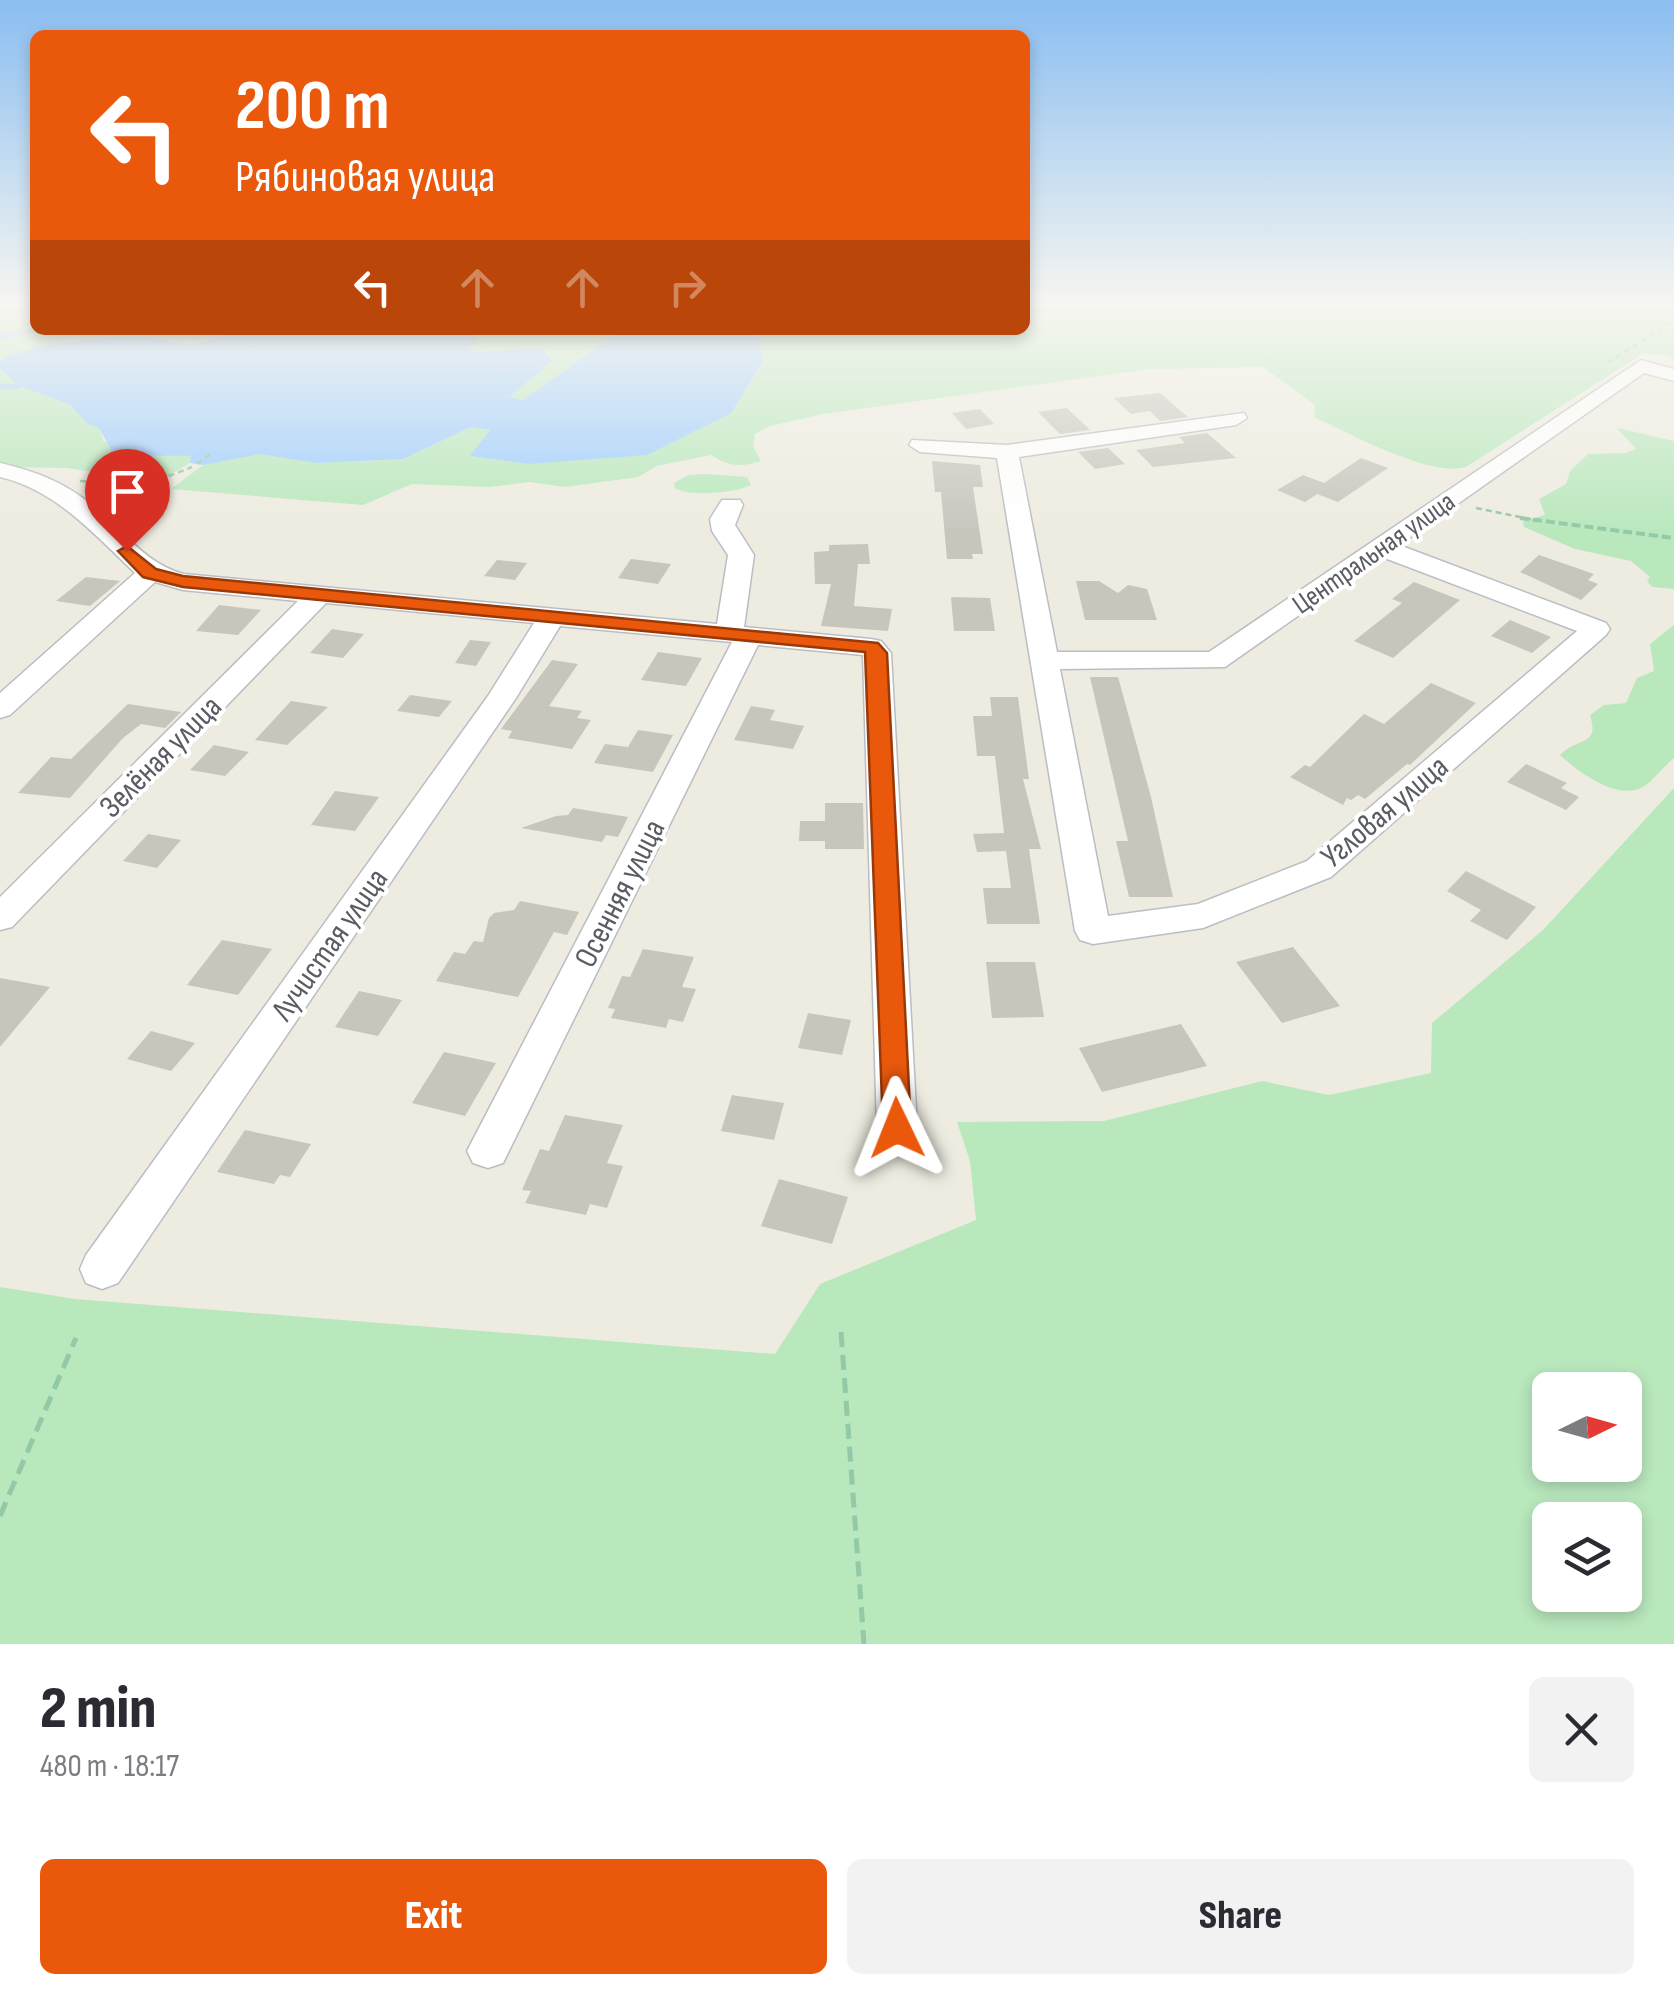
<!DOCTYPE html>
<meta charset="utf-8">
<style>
body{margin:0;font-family:"Sofia Sans Condensed",sans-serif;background:#f2f2f3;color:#2b2b33;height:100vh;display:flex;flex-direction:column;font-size:38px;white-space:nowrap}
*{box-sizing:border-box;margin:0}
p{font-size:32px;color:#7c7c81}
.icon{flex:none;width:55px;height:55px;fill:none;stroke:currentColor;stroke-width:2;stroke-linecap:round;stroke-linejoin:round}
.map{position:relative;height:1644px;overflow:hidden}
.drawer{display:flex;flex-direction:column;background:#fff;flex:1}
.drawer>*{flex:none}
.top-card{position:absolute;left:30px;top:30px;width:1000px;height:305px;border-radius:15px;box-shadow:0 5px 15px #0003;background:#ea580c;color:#fff;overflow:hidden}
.needle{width:65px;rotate:85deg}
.controls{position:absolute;left:1532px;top:1372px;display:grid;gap:20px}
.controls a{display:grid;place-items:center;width:110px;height:110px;border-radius:15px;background:#fff;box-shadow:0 5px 15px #0003;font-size:50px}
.pin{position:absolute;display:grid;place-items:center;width:85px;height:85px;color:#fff;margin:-102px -42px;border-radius:50% 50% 50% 0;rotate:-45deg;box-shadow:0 0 10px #0007}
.pin .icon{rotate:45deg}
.me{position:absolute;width:110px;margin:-55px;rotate:358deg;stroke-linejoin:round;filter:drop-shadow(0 0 8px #0008)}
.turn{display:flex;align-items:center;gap:35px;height:210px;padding:0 40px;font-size:45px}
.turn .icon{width:130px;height:130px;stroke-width:2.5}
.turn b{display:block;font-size:70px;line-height:85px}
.lanes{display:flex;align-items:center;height:95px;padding:0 40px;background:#0003;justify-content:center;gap:50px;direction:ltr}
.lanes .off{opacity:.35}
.round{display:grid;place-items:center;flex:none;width:105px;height:105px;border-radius:15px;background:#f2f2f3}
.overview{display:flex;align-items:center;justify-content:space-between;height:170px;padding:0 40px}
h1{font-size:60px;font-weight:800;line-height:75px}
.primary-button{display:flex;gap:20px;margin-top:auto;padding:20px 40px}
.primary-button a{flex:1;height:115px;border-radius:15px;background:#ea580c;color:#fff;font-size:40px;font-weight:800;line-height:115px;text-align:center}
.primary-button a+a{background:#f2f2f3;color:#2b2b33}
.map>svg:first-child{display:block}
</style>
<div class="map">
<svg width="1674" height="1644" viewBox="0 0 1674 1644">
<rect width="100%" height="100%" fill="#eeece0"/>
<path fill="#b9e8bd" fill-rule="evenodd" d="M0,304H35V330H224L204,342L100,339L0,361Z
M1025,304H1655L1674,307V361L1668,356L1644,353L1466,467C1431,478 1348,433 1314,417L1315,405L1263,367L1151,369L823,414L770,426L755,434L753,446L761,461C742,468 728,466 711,455L657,466L638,477L565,487L530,482L490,487L412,484L363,505L171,489L203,465L225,458L260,453L316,463L403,459L471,427L490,430L471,456L528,464L731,413L763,362L759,336L717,330H1025Z
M621,330L523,400L509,398L552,361L542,348L475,352L468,349L478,344L466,331Z
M0,369L19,386L69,404L88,423L99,427L104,441L160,455L192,456L190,463L166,477L148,480L66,468L6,467L0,464Z
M1617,428L1674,441V589L1652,587L1647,581L1650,577L1631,561L1575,549L1524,527L1523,521L1545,515L1539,499L1566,484L1570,471L1588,454L1625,453L1636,449Z
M707,474L747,477L751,485C737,493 687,497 675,488L674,483L688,475Z
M1674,625V758C1664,766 1655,778 1646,785C1621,804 1578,772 1560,755C1578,736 1600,747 1590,715L1604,705L1626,703L1637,678L1654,671L1650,644Z
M1674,788V1644H0V1287L75,1299L775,1354L820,1284L976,1220L970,1161L957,1122L1104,1121L1262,1081L1329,1095L1431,1073L1432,1023L1543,930ZM1550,1390H1625V1465H1550ZM1550,1520H1625V1595H1550Z"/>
<path fill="#9ecdff" d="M224,330H471L467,331L479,343L469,348L475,352L542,348L552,361L510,397L523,400L621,330H717L759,336L763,362L731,413L647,455L528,464L470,456L490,430L471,427L403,459L316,463L260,454L203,465L190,463L191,456L114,455L99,428L88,424L69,404L19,386L0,369V361C19,345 116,335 144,337C173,340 199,353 224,330Z"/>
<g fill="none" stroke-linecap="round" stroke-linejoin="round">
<path stroke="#9ecdff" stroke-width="5" d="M0,337L38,330
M0,387L19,386"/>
</g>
<path fill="#c8c5bd" d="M1160,393L1188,417L1160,421L1150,411L1131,414L1114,398Z
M1067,408L1090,430L1060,434L1038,412Z
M980,409L994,424L966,429L952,413Z
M1207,433L1236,458L1153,467L1136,450L1185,443L1179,437Z
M1108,448L1125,464L1095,469L1078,452Z
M1361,458L1388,468L1338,502L1317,494L1305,502L1277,490L1303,475L1324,483Z
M932,461L980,465L983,487H973L983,554H972L973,559H947L941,492H935Z
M868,544L870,564H858L854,606L892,609L888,631L821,626L831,584H815L814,552L829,551V545Z
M1539,555L1594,574L1588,580L1598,584L1581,600L1520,572Z
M631,559L671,564L658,584L618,578Z
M497,560L527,563L515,580L484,576Z
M86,577L120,581L90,606L56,601Z
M1076,581H1099L1118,593L1128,585L1147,589L1157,620H1085Z
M1414,582L1460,600L1393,658L1354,641L1402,603L1392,599Z
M951,597L990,598L995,631H954Z
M219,605L261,610L238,635L196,631Z
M1510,620L1551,637L1532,653L1491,636Z
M332,629L364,634L343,658L310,653Z
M470,640L491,642L476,666L455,663Z
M658,652L702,658L686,686L641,680Z
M552,660L578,664L549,706L582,711L577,718L591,720L572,749L508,738L512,731L501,729Z
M1090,677H1118L1151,797L1173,897H1129L1116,841H1128Z
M1431,683L1476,703L1410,765L1407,764L1365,799L1358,795L1351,800L1347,798L1343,805L1290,777L1305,765L1310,767L1364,714L1384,724Z
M410,695L452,701L439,717L397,711Z
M990,697H1018L1029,779H1023L1041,849H1029L1040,924H987L983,888H1011L1006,851L977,852L973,834L1004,833L995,756H977L973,716H992Z
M291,701L328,707L287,745L255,740Z
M128,704L181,712L165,728L141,724L123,738L70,798L18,793L51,757L71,759Z
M751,706L775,710L770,720L804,726L793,749L734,740Z
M638,730L673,735L653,772L594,763L605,744L628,747Z
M214,745L249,752L225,776L190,770Z
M1526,764L1567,783L1561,788L1579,797L1566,810L1507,782Z
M335,791L379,797L355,831L311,825Z
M825,803H863L864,849H825V841H799L800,821H825Z
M573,808L628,817L618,837L606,835L602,842L521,828L556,816L568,815Z
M148,834L181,840L157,868L123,861Z
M1466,871L1536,907L1507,940L1470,921L1481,910L1447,891Z
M520,901L579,912L567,935L554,932L518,997L436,981L454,952L465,954L474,941L483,942L489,918L494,913L514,910Z
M222,940L272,949L238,995L187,985Z
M1293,947L1340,1006L1282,1023L1236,962Z
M643,949L694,957L682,987L696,989L683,1022L669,1019L666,1028L611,1018L615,1009L608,1008L622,976L630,977Z
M986,962H1035L1044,1017L992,1018Z
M0,978L50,987L0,1047Z
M359,991L402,1000L378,1036L335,1027Z
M808,1013L851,1020L842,1055L798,1048Z
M1181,1024L1207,1066L1102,1092L1079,1048Z
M151,1031L195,1043L171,1071L127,1059Z
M444,1052L496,1063L465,1116L412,1103Z
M732,1095L784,1103L774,1140L721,1131Z
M565,1115L623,1125L607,1163L623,1166L607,1208L590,1204L586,1215L525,1203L531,1191L522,1190L540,1149L549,1151Z
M245,1130L311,1144L290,1177L280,1175L274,1184L217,1172Z
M779,1179L848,1197L832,1244L761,1226Z"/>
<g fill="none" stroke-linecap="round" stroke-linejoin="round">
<defs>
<path id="minor" d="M1641,360L1674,369V381L1644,373L1399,545L1606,623L1610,629L1606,635L1331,877L1203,928L1093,944L1080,940L1075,931L997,458L920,452L909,445L912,440L1007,445L1244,413L1247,418L1236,425L1019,457L1057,652H1209ZM1382,557L1577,631L1307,861L1198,904L1108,916L1060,669L1225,667Z
M0,463C35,471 64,482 92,505C123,530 145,564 184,574L717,624L728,555L712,531L710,519L722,500H740L743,505L735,525L754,555L744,627L871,639L881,641L891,653L917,1128L911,1140L897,1145L883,1140L877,1128L863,655L758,645L503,1163L488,1168L473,1163L467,1151L732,642L560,626L516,698L118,1283L102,1289L86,1283L80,1269L86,1255L488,696L534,623L326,603L12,927L0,930V897L298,601L183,590L155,582L10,715L0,718V693L135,573C94,534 56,490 0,477Z"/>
</defs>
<use href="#minor" stroke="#bbbdc3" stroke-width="3"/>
<path stroke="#92c9a6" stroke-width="2.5" stroke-dasharray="6 4" stroke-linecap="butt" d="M1607,363L1674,321
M197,464L213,452
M80,481L151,483L192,467
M1476,508L1535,520"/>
<path stroke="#92c9a6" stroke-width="4" stroke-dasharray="9 4" stroke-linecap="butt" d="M1520,518L1674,538"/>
<path stroke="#92c9a6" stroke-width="5" stroke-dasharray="15 8" stroke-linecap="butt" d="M841,1332L864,1644
M0,1516L76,1338"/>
<use href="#minor" fill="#fff" fill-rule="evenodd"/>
</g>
<linearGradient id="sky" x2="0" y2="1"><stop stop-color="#8abef1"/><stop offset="0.57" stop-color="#f7f6f1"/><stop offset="1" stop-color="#f7f6f1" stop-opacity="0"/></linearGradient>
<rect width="1674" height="534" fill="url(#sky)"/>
<path fill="#ea580c" stroke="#983908" stroke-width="2.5" d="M127,546L156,569L183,576L878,643L887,653L911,1128L907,1137L897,1140L887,1137L883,1128L865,652L183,587L143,577L118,551Z"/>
<g text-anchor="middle" stroke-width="8" stroke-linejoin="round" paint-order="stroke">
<g font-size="28" fill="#595c63" stroke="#fff">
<text transform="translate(1373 552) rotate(-35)" y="10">Центральная улица</text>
</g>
<g font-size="32" fill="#595c63" stroke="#fff">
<text transform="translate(160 756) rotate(-45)" y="11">Зелёная улица</text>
<text transform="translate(1384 811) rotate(-40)" y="11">Угловая улица</text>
<text transform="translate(619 893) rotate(-63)" y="11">Осенняя улица</text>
<text transform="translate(329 944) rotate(-55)" y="11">Лучистая улица</text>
</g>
</g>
</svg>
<div class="controls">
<a><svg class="needle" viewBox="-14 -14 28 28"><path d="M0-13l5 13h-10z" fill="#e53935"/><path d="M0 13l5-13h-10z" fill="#7c7c81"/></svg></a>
<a><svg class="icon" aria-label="layers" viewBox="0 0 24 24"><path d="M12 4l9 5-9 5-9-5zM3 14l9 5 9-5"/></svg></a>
</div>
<div class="pin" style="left:127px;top:551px;background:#d93025"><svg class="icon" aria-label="arrive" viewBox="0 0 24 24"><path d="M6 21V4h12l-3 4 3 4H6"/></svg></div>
<svg class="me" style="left:897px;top:1128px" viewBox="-20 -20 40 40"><path d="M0-17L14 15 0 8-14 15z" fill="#ea580c" stroke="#fff" stroke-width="4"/></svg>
<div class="top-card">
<div class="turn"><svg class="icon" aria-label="left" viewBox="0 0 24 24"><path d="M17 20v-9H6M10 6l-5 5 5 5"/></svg><div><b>200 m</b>Рябиновая улица</div></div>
<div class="lanes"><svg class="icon" aria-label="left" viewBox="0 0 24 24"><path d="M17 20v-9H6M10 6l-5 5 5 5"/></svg><svg class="icon off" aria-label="ahead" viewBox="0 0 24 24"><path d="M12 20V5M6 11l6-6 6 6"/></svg><svg class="icon off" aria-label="ahead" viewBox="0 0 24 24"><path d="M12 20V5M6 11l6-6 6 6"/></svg><svg class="icon off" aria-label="right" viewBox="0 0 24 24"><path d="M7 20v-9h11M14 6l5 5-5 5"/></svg></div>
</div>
</div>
<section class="drawer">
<div class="overview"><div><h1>2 min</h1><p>480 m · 18:17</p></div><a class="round"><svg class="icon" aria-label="close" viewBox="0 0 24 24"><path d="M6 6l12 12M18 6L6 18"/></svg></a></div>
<div class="primary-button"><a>Exit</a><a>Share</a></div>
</section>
